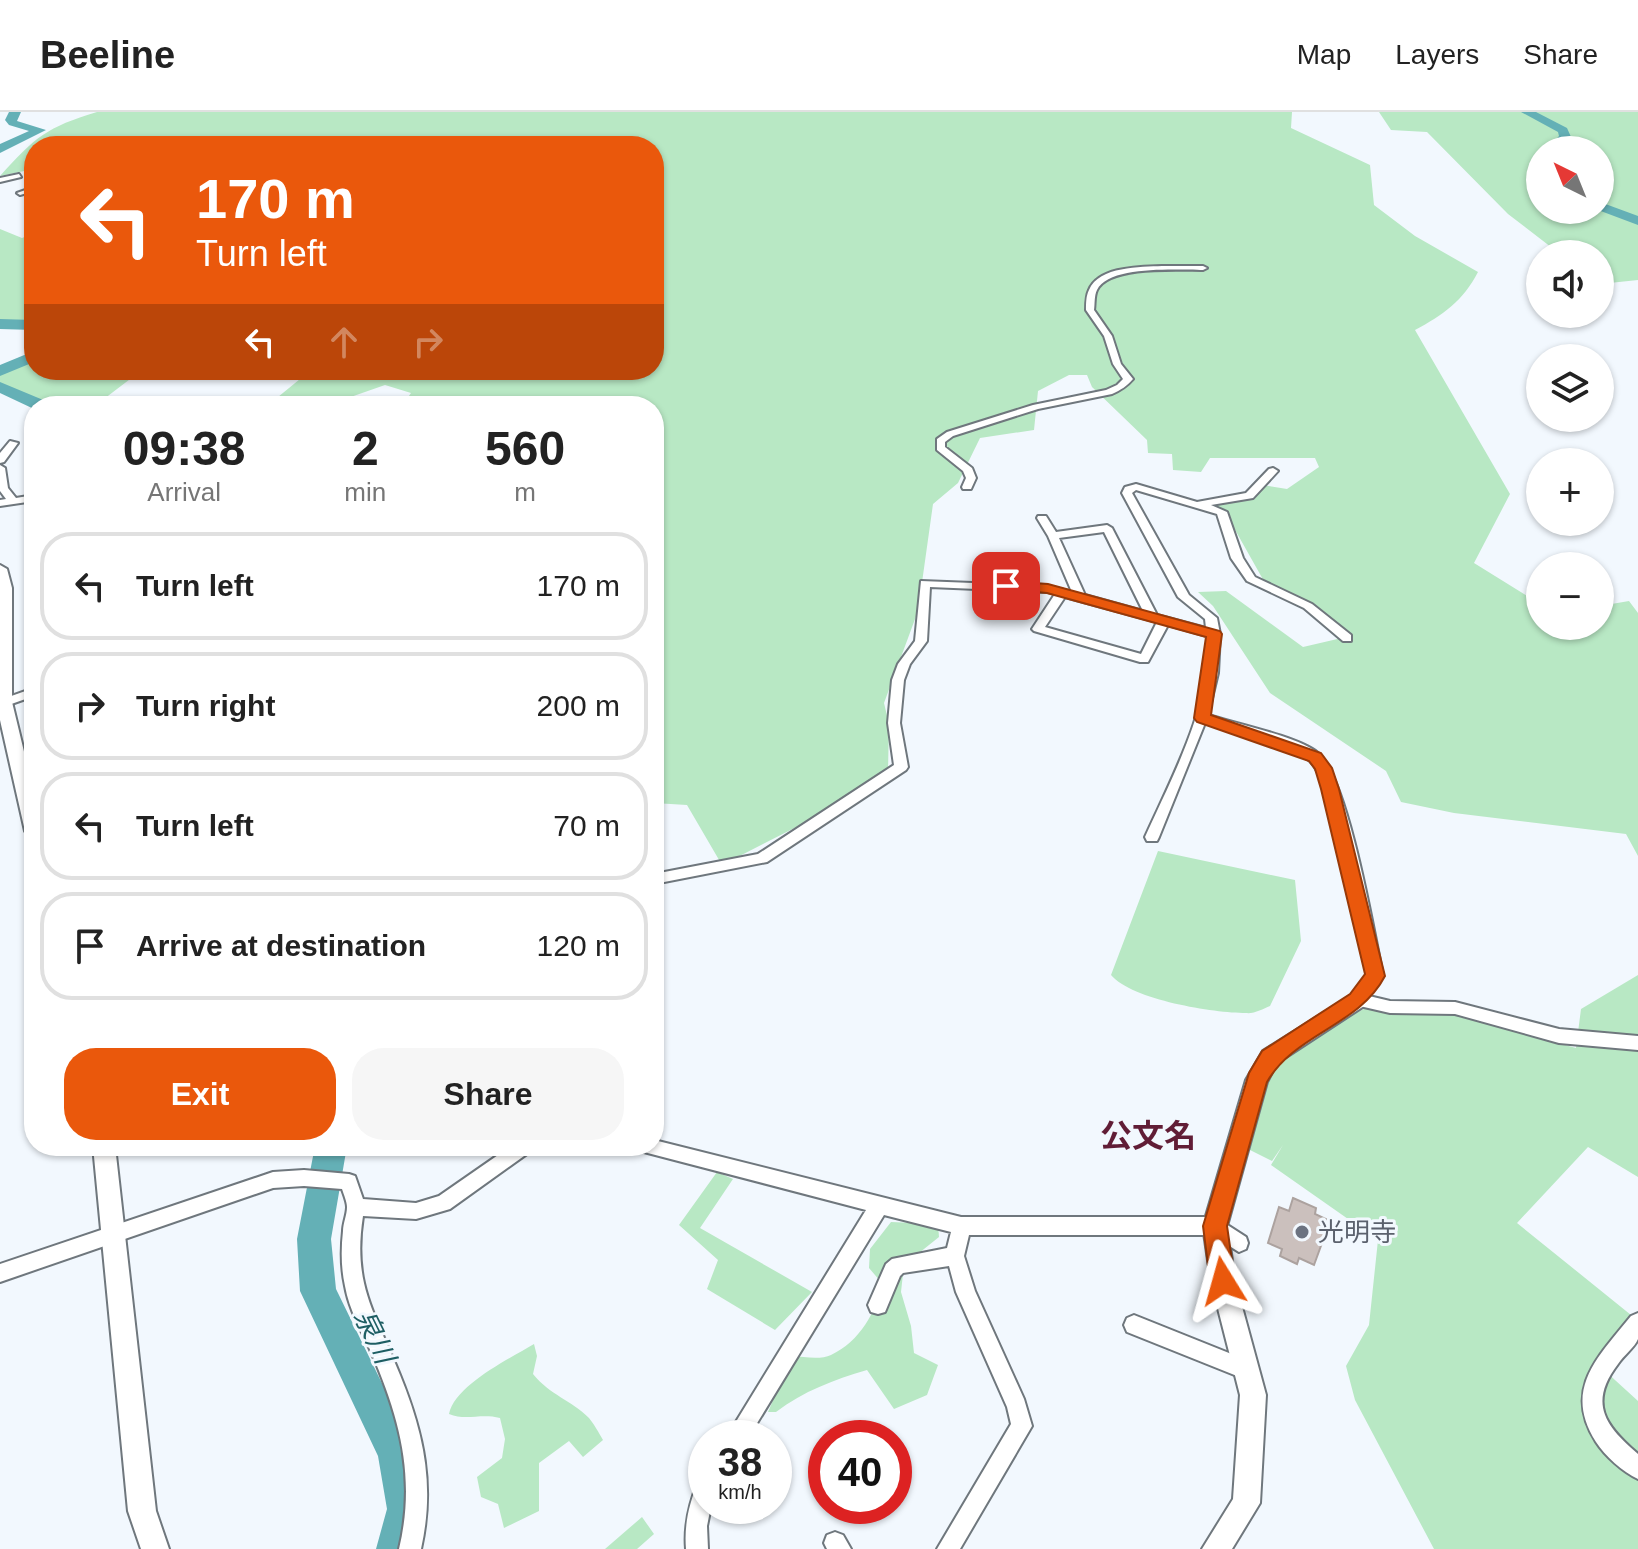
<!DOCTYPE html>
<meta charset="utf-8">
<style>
body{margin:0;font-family:Helvetica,"Noto Sans JP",sans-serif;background:#f6f6f6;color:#222;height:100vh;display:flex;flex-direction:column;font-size:30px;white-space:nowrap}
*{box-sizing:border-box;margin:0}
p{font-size:26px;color:#767676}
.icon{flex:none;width:44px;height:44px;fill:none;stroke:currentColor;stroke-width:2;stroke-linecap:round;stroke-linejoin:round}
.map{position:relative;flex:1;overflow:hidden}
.side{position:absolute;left:24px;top:284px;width:640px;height:760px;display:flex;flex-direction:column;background:#fff;border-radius:32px;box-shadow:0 2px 6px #0004}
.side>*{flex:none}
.hud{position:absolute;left:24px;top:24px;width:640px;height:244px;border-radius:32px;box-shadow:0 2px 6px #0004;background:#ea580c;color:#fff;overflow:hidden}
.needle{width:52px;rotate:317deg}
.tools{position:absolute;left:1526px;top:24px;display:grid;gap:16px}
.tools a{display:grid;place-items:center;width:88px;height:88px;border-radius:50%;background:#fff;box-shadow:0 2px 6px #0004;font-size:40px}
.speed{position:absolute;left:688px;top:1308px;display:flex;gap:16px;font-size:40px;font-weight:700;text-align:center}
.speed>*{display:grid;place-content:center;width:104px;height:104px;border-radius:50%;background:#fff;box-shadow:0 2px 6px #0004;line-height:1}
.speed small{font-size:20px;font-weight:400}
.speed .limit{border:12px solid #d22;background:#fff;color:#111}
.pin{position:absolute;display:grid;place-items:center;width:68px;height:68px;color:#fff;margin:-34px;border-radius:16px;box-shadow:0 4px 12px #0006}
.me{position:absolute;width:88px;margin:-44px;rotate:352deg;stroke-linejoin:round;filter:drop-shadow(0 0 6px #0008)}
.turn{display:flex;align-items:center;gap:28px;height:168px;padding:0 40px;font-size:36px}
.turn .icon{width:104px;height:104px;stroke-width:2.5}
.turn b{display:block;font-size:56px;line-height:68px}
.lanes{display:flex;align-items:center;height:76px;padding:0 40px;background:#0003;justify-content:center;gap:40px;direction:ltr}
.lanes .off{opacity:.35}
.eta{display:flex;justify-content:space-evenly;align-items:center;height:136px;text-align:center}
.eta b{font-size:48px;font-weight:800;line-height:56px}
.cta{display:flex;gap:16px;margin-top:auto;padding:16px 40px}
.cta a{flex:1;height:92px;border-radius:32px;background:#ea580c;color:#fff;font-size:32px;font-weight:800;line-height:92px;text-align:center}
.cta a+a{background:#f6f6f6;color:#222}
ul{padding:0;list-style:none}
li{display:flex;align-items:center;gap:24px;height:108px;margin:0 16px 12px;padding:0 24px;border:4px solid #e0e0e0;border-radius:32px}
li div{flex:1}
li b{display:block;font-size:30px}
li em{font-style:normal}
header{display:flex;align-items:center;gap:48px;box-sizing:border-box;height:112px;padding:0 40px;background:#fff;border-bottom:2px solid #e0e0e0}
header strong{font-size:38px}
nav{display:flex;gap:44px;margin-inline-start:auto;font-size:28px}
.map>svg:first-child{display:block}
</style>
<header>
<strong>Beeline</strong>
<nav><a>Map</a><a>Layers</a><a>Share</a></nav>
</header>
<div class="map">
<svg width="1638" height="1437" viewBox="0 0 1638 1437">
<rect width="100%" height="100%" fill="#f2f8fe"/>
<path fill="#b8e8c4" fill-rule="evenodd" d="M97,0H1292L1291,16L1370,53L1374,93L1415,124L1478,160C1463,189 1443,203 1415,218L1510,382L1474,451L1540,492V514H1600V494L1629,489L1638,501V744L1626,722L1454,701L1401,690L1386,659L1270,581L1213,494L1198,480L1226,479L1303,535L1346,525L1265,471L1225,400L1213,392L1249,386L1262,373L1287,377L1319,355L1315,346H1210L1201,360L1173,358L1172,342L1148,341L1147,328L1092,275L1087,263H1069L1038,279L1034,318L980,326L958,371L933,392L918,499L884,591L889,612L888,660L822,702L722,753L687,693L654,691V294H402L411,281L385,273L325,294H267L311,258H654V34H34V57L0,64C35,25 47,15 97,0Z
M1379,0H1638V168L1600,172V142H1560L1508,102L1427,20L1391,18ZM1540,38H1600V98H1540Z
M0,117L22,126L34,121V210H0Z
M34,245V258H142L96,293L61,294L20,289L0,275V260Z
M1158,739L1295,768L1301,829L1270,894C1263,897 1254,902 1246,901C1214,901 1132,888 1111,863Z
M1638,863V1065L1588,1035L1517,1111L1631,1203L1604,1258L1638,1289V1437H1434L1355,1288L1346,1254L1369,1213L1378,1128L1271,1053L1283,1033L1272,1049L1248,1037L1261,981L1274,949L1331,913L1368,895L1461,904L1576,936L1581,897Z
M717,1060L733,1067L700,1116L812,1180L775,1218L707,1177L718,1148L679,1113Z
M891,1110L938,1112L939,1125L904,1153L901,1180L911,1214L914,1241L938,1253L927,1283L894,1297L867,1258C833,1268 804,1279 776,1300H768L792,1244C804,1245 821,1248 831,1243C859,1230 878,1199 881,1170L869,1156L870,1137Z
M534,1232L537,1244L533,1262C550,1283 571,1288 589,1306C594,1312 599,1321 603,1328L583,1345L569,1329L539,1351V1399L504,1416L498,1392L481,1385L477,1365L502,1346L505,1327L500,1306C481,1301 466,1309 449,1302C455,1273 509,1247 534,1232Z
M642,1405L654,1422L637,1437H605Z"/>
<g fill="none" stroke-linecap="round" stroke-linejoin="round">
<path fill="#64b0b6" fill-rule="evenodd" d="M9,0H21L17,9L46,18L0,41V32L29,19L9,13L5,8Z
M1521,0H1536L1567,16L1571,25L1565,32L1567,38H1555L1553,31L1559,24L1558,20Z
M1600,90L1638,104V113L1598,98Z
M0,207L34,208V218L0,217Z
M34,239V250L0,264V253Z
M0,270L48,290L51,294H34V297L0,281Z
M125,286L159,289L168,294H103L106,290Z
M315,1034H347L331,1127L336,1177L416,1341L427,1397L416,1437H376L387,1397L378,1344L300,1179L297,1127Z"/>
</g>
<path fill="#cbc0bd" stroke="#aca29f" stroke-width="2" d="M1293,1086L1316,1096L1315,1102L1330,1109L1314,1153L1299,1146L1297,1152L1280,1144L1282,1137L1268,1131L1279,1095L1289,1099Z"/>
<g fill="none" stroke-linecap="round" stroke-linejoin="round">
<defs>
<path id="street" d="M19,62L21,65L0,70V66Z
M34,75V79L20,83L17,81Z
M1162,154H1203L1207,156L1203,158C1179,158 1109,153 1097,178C1094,184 1095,192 1094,198L1112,224L1121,252L1133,267C1127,274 1121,278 1112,282L1038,297L953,324L945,330V335L972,356L976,366L971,377H963L962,375L966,366L963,359L937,338V327L947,320L1033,293L1106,278L1117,273L1123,267L1113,252L1104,224L1086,198C1086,191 1086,184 1089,178C1099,154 1141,155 1162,154Z
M10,329L18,331L4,350L0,351V341Z
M0,353L5,356L8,376L16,386L34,383V389L0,394V388L6,387L0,379Z
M1273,356L1278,359L1253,386L1211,393L1227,400L1243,446L1255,465L1312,492L1351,523V529H1343L1304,496L1247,469L1231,446L1217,402L1136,378L1132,381L1189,483L1217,506L1220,522L1218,561L1208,603C1234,611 1299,625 1318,641C1348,667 1374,820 1383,864L1369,884L1390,889L1455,890L1559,917L1638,924V938L1559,931L1455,902L1390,901L1351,892L1349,888L1367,863C1359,822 1335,673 1310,649C1292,632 1231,619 1205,611L1159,725L1157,729H1147L1145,725C1172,665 1213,591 1207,524L1168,513L1148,550H1140L1034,519L1032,517L1055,482L1048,480L930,475L927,529L910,552L904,568L900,611L908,655L906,658L767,750L654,772V762L758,742L894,653L888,611L892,568L898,552L915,529L921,469L1048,474L1072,480L1048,424L1037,406L1038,404H1046L1056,420L1107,413L1112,416L1157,503L1206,516L1205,507L1178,485L1122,381L1125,375L1136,372L1197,390L1246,381L1269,357ZM1104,420L1143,499L1085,483L1059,426ZM1065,485L1076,488L1157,510L1141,542L1045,515Z
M34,576V584L0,596V588Z
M654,1028L961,1105H1215L1246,1125L1248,1131L1246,1137L1239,1140L1212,1123H969L964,1144L975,1179L1024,1287L1032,1314L960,1437H937L1011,1312L1007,1295L956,1180L949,1154L903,1161L900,1164L885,1200L878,1202L871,1200L868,1193L886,1152L892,1147L947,1136L951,1120L884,1103L748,1326H726L866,1098L640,1039L637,1034H654Z
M511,1034H534L531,1039L450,1097L416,1107L363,1104C352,1174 376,1202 400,1263C424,1322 435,1374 421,1437H399C416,1366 400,1307 372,1242C362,1219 349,1198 345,1174C341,1156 341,1137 343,1119C343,1111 347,1103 347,1095C347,1090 344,1083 342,1077L304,1074L273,1076L0,1170V1152L273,1060L304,1058L349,1062L355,1064L363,1087L416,1091L439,1084Z
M1638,1201C1638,1209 1638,1220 1638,1227C1635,1235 1623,1244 1618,1252C1588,1291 1605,1314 1638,1342V1367C1623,1360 1605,1344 1596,1330C1562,1277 1599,1244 1631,1204Z
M1134,1203L1254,1251L1257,1258L1254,1265L1247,1268L1127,1220L1124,1213L1127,1206Z
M706,1367V1394H711L707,1414L708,1437H686C684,1413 689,1392 698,1370Z
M835,1420L843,1423L851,1437H827L824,1431L827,1423Z"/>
<path id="secondary" d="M0,453L7,457L12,476V590L34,681V725L25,719L0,608Z
M1357,880L1364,882L1367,888L1364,894L1277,951L1267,970L1227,1114L1235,1169L1266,1283L1260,1391L1232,1437H1202L1233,1387L1240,1283L1211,1169L1203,1114L1246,968L1263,939Z
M93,1034H115L156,1399L169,1437H141L128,1399Z"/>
</defs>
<use href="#street" stroke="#6f777d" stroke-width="4"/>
<use href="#secondary" stroke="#6f777d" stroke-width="4"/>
<use href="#street" fill="#fff" fill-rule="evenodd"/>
<use href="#secondary" fill="#fff" fill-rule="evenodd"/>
</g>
<path fill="#ea580c" stroke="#983908" stroke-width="2" d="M1006,469L1048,472L1220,519L1222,522L1211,603L1321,641L1332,656L1339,677L1385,864C1359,914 1294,922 1267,970L1227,1114L1235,1169L1232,1178L1223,1181L1214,1178L1210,1169L1203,1114L1249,961L1262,939L1350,882L1365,862L1321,677L1315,657L1309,649L1197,610L1194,606L1206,525L1047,481L1001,477L998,474Z"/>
<circle fill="#6b7280" stroke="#f2f8fe" stroke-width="3" cx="1302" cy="1120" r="8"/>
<g text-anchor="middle" stroke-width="6" stroke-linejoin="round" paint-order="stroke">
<g font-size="26" fill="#5b616d" stroke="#f2f8fe" text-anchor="start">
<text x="1318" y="1129">光明寺</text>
</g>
<g font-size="28" font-style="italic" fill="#1e5e63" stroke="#f2f8fe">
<text transform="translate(375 1224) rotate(64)" y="10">泉川</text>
</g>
<g font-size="32" font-weight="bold" fill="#611d36" stroke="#f2f8fe">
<text x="1148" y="1035">公文名</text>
</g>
</g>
</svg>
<div class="tools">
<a><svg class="needle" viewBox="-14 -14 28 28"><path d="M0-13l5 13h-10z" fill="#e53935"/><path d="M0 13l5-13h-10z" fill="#767676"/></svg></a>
<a><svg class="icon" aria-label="sound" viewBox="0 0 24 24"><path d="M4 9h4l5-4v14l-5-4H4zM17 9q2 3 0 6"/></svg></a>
<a><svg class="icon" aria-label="layers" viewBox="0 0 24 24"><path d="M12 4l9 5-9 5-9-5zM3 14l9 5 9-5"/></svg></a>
<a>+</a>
<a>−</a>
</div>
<div class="speed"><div>38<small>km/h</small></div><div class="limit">40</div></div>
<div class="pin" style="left:1006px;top:474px;background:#d93025"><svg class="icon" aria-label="arrive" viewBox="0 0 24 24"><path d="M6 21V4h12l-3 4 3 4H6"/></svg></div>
<svg class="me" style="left:1223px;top:1169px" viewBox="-20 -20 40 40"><path d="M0-17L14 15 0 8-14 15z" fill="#ea580c" stroke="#fff" stroke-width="4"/></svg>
<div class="hud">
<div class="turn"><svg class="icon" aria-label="left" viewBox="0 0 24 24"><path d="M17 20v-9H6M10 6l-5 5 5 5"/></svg><div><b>170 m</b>Turn left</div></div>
<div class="lanes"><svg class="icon" aria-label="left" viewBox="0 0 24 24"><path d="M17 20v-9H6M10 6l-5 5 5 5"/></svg><svg class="icon off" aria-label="ahead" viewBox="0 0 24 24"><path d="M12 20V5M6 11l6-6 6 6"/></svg><svg class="icon off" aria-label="right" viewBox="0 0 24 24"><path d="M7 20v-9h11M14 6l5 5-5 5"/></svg></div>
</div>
<section class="side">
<div class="eta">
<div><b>09:38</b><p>Arrival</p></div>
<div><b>2</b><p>min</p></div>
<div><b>560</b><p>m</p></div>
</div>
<ul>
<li><svg class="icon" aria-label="left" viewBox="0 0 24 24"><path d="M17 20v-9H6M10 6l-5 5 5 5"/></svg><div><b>Turn left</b></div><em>170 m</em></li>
<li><svg class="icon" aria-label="right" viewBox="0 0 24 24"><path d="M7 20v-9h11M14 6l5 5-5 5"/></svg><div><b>Turn right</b></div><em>200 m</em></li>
<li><svg class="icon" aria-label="left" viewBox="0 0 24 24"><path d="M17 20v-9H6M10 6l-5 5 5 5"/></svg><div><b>Turn left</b></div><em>70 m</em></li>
<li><svg class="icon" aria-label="arrive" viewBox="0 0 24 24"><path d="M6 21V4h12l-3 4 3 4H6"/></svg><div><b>Arrive at destination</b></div><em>120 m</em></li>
</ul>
<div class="cta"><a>Exit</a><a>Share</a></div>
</section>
</div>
